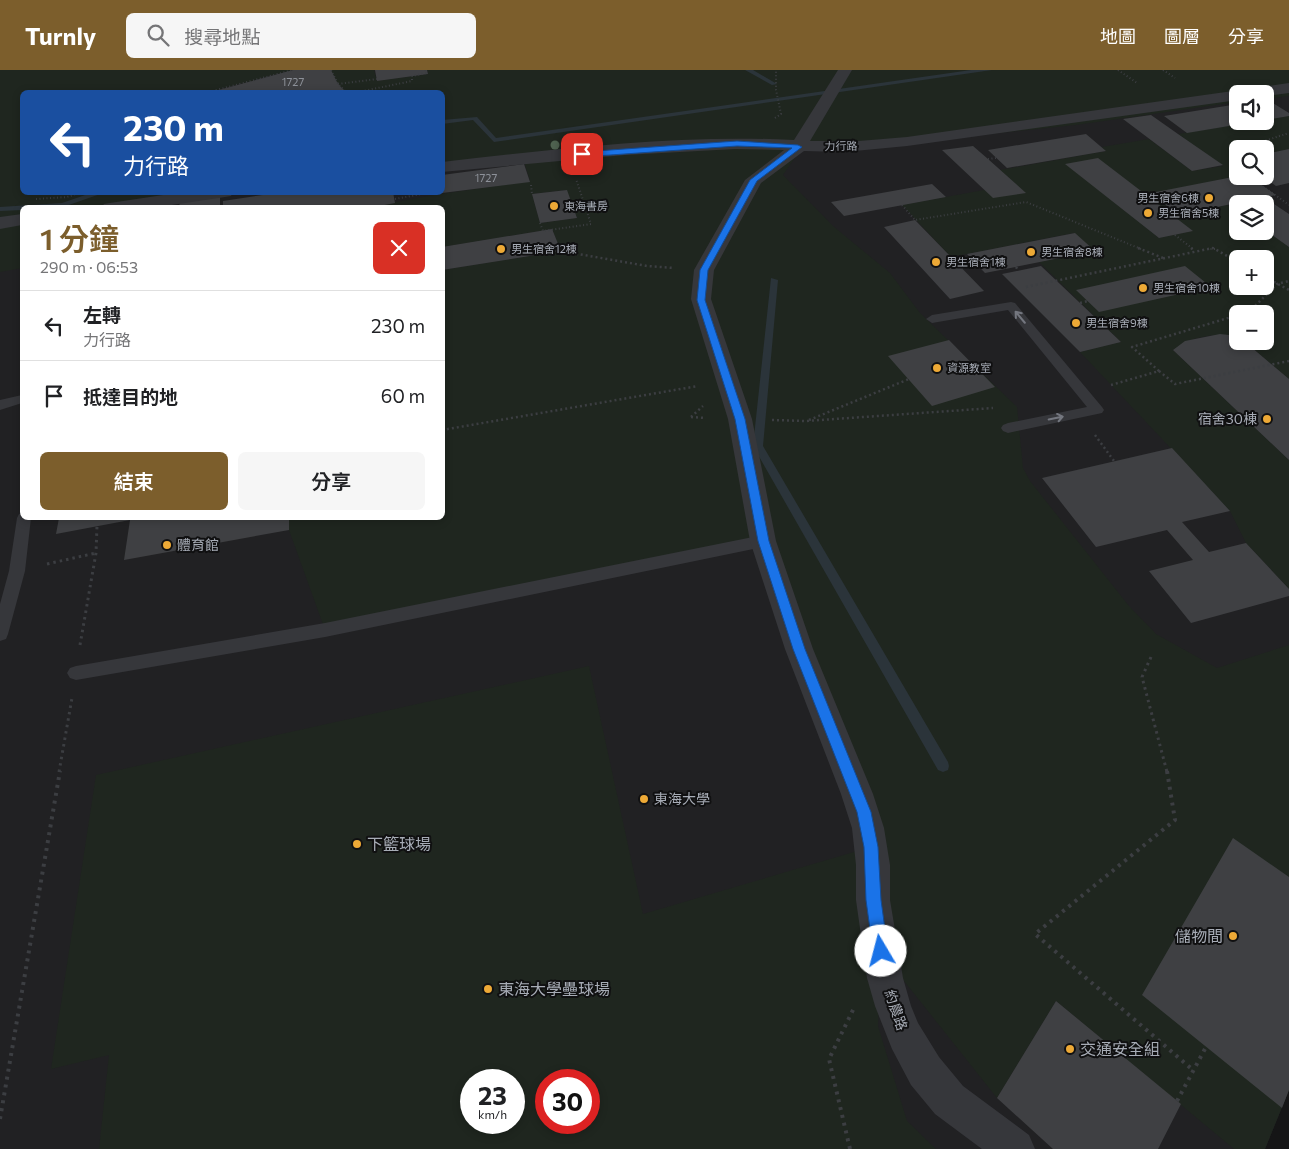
<!DOCTYPE html>
<html lang="zh-TW">
<meta charset="utf-8">
<style>
body{margin:0;font-family:Commissioner,"Noto Sans TC",sans-serif;background:#f6f6f6;color:#202124;height:100vh;display:flex;flex-direction:column;font-size:19px;white-space:nowrap}
*{box-sizing:border-box;margin:0}
p{font-size:16px;color:#757577}
.icon{flex:none;width:28px;height:28px;fill:none;stroke:currentColor;stroke-width:2;stroke-linecap:round;stroke-linejoin:round}
.map{position:relative;flex:1;overflow:hidden}
.drawer{position:absolute;left:20px;top:135px;width:425px;height:315px;display:flex;flex-direction:column;background:#fff;border-radius:8px;box-shadow:0 2px 8px #0003}
.drawer>*{flex:none}
.hud{position:absolute;left:20px;top:20px;width:425px;height:105px;border-radius:8px;box-shadow:0 2px 8px #0003;background:#1a4fa0;color:#fff;overflow:hidden}
.buttons{position:absolute;left:1229px;top:15px;display:grid;gap:10px}
.buttons a{display:grid;place-items:center;width:45px;height:45px;border-radius:8px;background:#fff;box-shadow:0 2px 8px #0003;font-size:25px}
.speed{position:absolute;left:460px;top:999px;display:flex;gap:10px;font-size:25px;font-weight:700;text-align:center}
.speed>*{display:grid;place-content:center;width:65px;height:65px;border-radius:50%;background:#fff;box-shadow:0 2px 8px #0003;line-height:1}
.speed small{font-size:12px;font-weight:400}
.speed .limit{border:8px solid #d22;background:#fff;color:#111}
.pin{position:absolute;display:grid;place-items:center;width:42px;height:42px;color:#fff;margin:-21px;border-radius:10px;box-shadow:0 2px 8px #0006}
.me{position:absolute;width:55px;margin:-28px;rotate:352deg;stroke-linejoin:round;filter:drop-shadow(0 0 4px #0008)}
.turn{display:flex;align-items:center;gap:18px;height:105px;padding:0 20px;font-size:22px}
.turn .icon{width:65px;height:65px;stroke-width:2.5}
.turn b{display:block;font-size:35px;line-height:42px}
.round{display:grid;place-items:center;flex:none;width:52px;height:52px;border-radius:8px;background:#f6f6f6}
.summary{display:flex;align-items:center;justify-content:space-between;height:85px;padding:0 20px}
h1{font-size:30px;font-weight:600;line-height:38px;color:#7c5e2c}
.action{display:flex;gap:10px;margin-top:auto;padding:10px 20px}
.action a{flex:1;height:58px;border-radius:8px;background:#7c5e2c;color:#fff;font-size:20px;font-weight:600;line-height:58px;text-align:center}
.action a+a{background:#f6f6f6;color:#202124}
ul{padding:0;list-style:none}
li{display:flex;align-items:center;gap:15px;height:70px;padding:0 20px;border-top:1px solid #e0e0e0}
li div{flex:1}
li b{display:block;font-size:19px}
li em{font-style:normal}
header{display:flex;align-items:center;gap:30px;box-sizing:border-box;height:70px;padding:0 25px;background:#7c5e2c;color:#fff}
header strong{font-size:24px}
nav{display:flex;gap:28px;margin-inline-start:auto;font-size:18px}
.search{width:350px;height:45px;background:#f6f6f6;display:flex;align-items:center;gap:12px;box-sizing:border-box;padding:0 18px;border-radius:8px;color:#757577;font-size:19px}
.map>svg:first-child{display:block}
</style>
<header>
<strong>Turnly</strong>
<div class="search"><svg class="icon" aria-label="search" viewBox="0 0 24 24"><circle cx="10" cy="10" r="6"/><path d="M15 15l6 6"/></svg>搜尋地點</div>
<nav><a>地圖</a><a>圖層</a><a>分享</a></nav>
</header>
<div class="map">
<svg width="1289" height="1079" viewBox="0 0 1289 1079">
<rect width="100%" height="100%" fill="#151516"/>
<path fill="#212123" fill-rule="evenodd" d="M0,0H1289V1020L1265,1079H0ZM22,22H442V122H22ZM1238,24H1265V51H1238ZM1238,79H1265V106H1238ZM1238,134H1265V161H1238ZM22,138H442V448H22ZM1238,189H1265V216H1238ZM1238,244H1265V271H1238ZM471,1010H514V1052H471ZM546,1010H589V1052H546Z"/>
<path fill="#1f261f" fill-rule="evenodd" d="M0,0H293L209,22H22V122L234,123L102,137L22,138V198L0,202Z
M331,0H374L377,11L428,4L427,0H1289V26L1265,29V24H1238L1237,32L1076,55L924,71L803,76L783,105L833,156L890,203L920,243L1017,337L1023,398L1030,411L1129,536L1156,564L1217,598L1289,575V1020L1265,1079H1234L1056,931L997,1028L881,882L878,956L907,1051L936,1079H99L109,985L51,999L96,705L589,596L643,844L871,777L763,471L325,560L289,460V448H442L443,200L560,181L552,159L443,177L442,138L369,137L434,125L530,111L523,88L443,99L442,22H346L338,14ZM566,120L577,148L540,153L532,124ZM471,1010H514V1052H471ZM546,1010H589V1052H546Z
M1289,46V79L1265,84V79H1238V106L1151,124L1178,145L1227,135L1237,141L1238,161L1265,160L1289,177V309L1244,271H1265V244H1238L1237,266C1215,263 1191,266 1173,280L1289,390V519L1246,473L1230,441L1080,282L1121,272L1039,192L1094,181L1074,163L951,187L902,135L984,120L1025,123L1000,100L1106,81L1102,77L1149,69L1192,101L1223,96L1178,64ZM1066,94L1192,161L1159,168ZM1238,189H1265V216H1238Z"/>
<g fill="none" stroke-linecap="round" stroke-linejoin="round">
<path fill="#2b343a" fill-rule="evenodd" d="M745,0H753L777,14L772,15Z
M971,0H992L494,72L473,50L442,54V50L477,47L496,68Z
M94,122H106L63,137L22,138V140L0,141V137L62,133Z
M771,208L778,210L763,376L948,692L949,696L948,700L943,702L938,700L753,376Z"/>
</g>
<path fill="#3f4043" d="M293,0H331L338,14L346,22H211Z
M375,0H427L428,4L377,11Z
M1265,30H1268L1289,43V46L1265,50Z
M1238,34V51L1253,52L1187,63L1164,46Z
M1151,45L1178,64L1223,95L1192,101L1123,49Z
M1086,64L1106,81L1007,98L988,80Z
M973,76L988,89L1026,123L993,128L942,80Z
M1289,79V113L1276,116L1262,106H1265V84Z
M1098,88L1145,124L1193,161L1159,168L1065,94Z
M524,94L530,112L442,123V105Z
M1238,106H1249L1276,125L1178,145L1151,123Z
M932,114L946,127L844,146L831,132Z
M567,120L577,148L540,153L532,124Z
M283,122H393L395,133L369,138H223V131Z
M220,125V138H179L180,131Z
M1274,134L1289,144V177L1265,160V136Z
M915,150L951,187L984,221L950,229L884,157Z
M552,159L561,181L442,200V177Z
M1075,163L1095,181L985,203L967,184Z
M1041,196L1080,233L1121,272L1080,282L1002,204Z
M1185,196L1211,217L1099,242L1076,220Z
M1220,264L1238,266V271H1244L1289,309V390L1173,280L1185,271Z
M949,270L995,317L932,336L888,286Z
M1172,378L1230,441L1182,452L1209,482L1246,473L1289,519V526L1191,553L1149,501L1193,490L1167,460L1096,477L1042,408Z
M59,448H289V460L124,490L130,450L56,464Z
M1233,768L1289,807V1020L1282,1038L1142,925Z
M1056,931L1181,1034L1158,1079H1053L997,1028Z"/>
<g fill="none" stroke-linecap="round" stroke-linejoin="round">
<path stroke="#3c3e42" stroke-width="2" stroke-dasharray="1 2.5" stroke-linecap="butt" d="M331,0L338,14L346,22
M1118,0L1137,13
M1163,0L1175,8
M338,14L377,9
M209,22L293,0
M358,22L412,11V6L426,3L425,0
M775,48L781,44L776,20V0
M1238,79L1230,81L1238,91
M1239,79L1289,63
M988,89L996,88
M1249,106L1289,135
M531,115L532,124
M36,129L67,127L82,122
M395,129L432,122
M1246,131L1250,134
M902,135L915,150L1026,132L1141,179
M540,153L543,161L591,154L576,109
M1175,165L1193,179
M1207,179H1215"/>
<path stroke="#3c3e42" stroke-width="2.5" stroke-dasharray="2 3" stroke-linecap="butt" d="M1138,178L1163,188
M1191,178L1195,181
M561,181L647,196L674,198
M1016,197L1018,200
M961,198L976,194
M1265,207L1289,220
M1026,217L1213,178L1238,192
M1080,233L1088,231
M1243,244L1249,242L1277,214L1289,211
M1159,301L1175,314L1289,291
M1111,315L1159,301L1132,277L1238,245
M691,347L706,348
M691,347L703,336
M772,350L806,351L993,338
M809,350L909,309
M442,360L698,316
M1095,365L1114,391"/>
<path stroke="#3c3e42" stroke-width="3" stroke-dasharray="2.5 4" stroke-linecap="butt" d="M47,494L96,483
M80,575L96,483L97,456
M1151,587L1142,607L1167,702
M59,702L72,628"/>
<path stroke="#3c3e42" stroke-width="4" stroke-dasharray="3 5" stroke-linecap="butt" d="M1167,701L1175,750L1035,864L1193,1000
M1177,1031L1206,977
M0,1049L60,701
M850,1079L829,989L854,938"/>
<path fill="#36373b" fill-rule="evenodd" d="M1011,232L1015,233L1102,337L1104,340L1102,343L1008,363L1003,361L1001,358L1003,355L1008,353L1087,337L1008,240L932,253L926,249L932,245Z
M22,325V333L0,340V330Z
M22,443V448H31L25,501L8,564L6,569L0,571V534L9,501L17,448L19,444Z
M763,465L768,467L771,471L768,475L763,477L325,567L76,610L70,608L67,603L70,598L76,596L325,553Z"/>
<path fill="#36373b" fill-rule="evenodd" d="M838,0H852L810,71H859L907,67L1289,13V23L1265,26V24H1238V30L907,76L844,82L804,81L761,113L714,200L711,229L752,349L776,471L813,579L873,724L884,758L890,795V830L903,908L911,936L918,953L939,987L963,1016L1029,1065L1035,1079H982L935,1044L911,1015L892,979L875,936L867,908L856,830V795L852,758L841,724L785,579L750,471L728,349L691,229L694,200L745,110L784,80L735,79L625,85L442,102V92C558,79 677,64 794,70Z
M183,122H233L231,126L225,127L152,138H101L104,134L110,133Z
M22,144V155L0,159V147Z"/>
</g>
<circle fill="#4f6250" cx="555" cy="75" r="4.5"/>
<defs><path id="oneway-shaft" d="M-6 0H5M1.5-3L5.5 0L1.5 3" fill="none" stroke-width="1.6" stroke-linecap="round" stroke-linejoin="round" transform="scale(1.25)"/></defs>
<g stroke="#74777f">
<use href="#oneway-shaft" transform="translate(1020 247) rotate(-130)"/>
<use href="#oneway-shaft" transform="translate(1056 348) rotate(-12)"/>
</g>
<path fill="#1a73e8" stroke="#114b97" d="M737,71L798,75L802,77L757,111L708,200L705,230L745,349L769,471L805,579L871,742L878,777L881,830L888,881L886,887L881,889L876,887L873,881L866,830L864,777L857,742L793,579L758,471L735,349L697,230L700,200L750,110L792,78L737,76L582,87L578,84L582,82Z"/>
<g fill="#eda936" stroke="#101011" stroke-width="2">
<circle cx="1209" cy="128" r="5"/>
<circle cx="554" cy="136" r="5"/>
<circle cx="1148" cy="143" r="5"/>
<circle cx="501" cy="179" r="5"/>
<circle cx="1031" cy="182" r="5"/>
<circle cx="936" cy="192" r="5"/>
<circle cx="1143" cy="218" r="5"/>
<circle cx="1076" cy="253" r="5"/>
<circle cx="937" cy="298" r="5"/>
<circle cx="1267" cy="349" r="5"/>
<circle cx="167" cy="475" r="5"/>
<circle cx="644" cy="729" r="5"/>
<circle cx="357" cy="774" r="5"/>
<circle cx="1233" cy="866" r="5"/>
<circle cx="488" cy="919" r="5"/>
<circle cx="1070" cy="979" r="5"/>
</g>
<g text-anchor="middle" stroke-width="4" stroke-linejoin="round" paint-order="stroke">
<g font-size="11" fill="#8d9199">
<text x="293" y="16">1727</text>
<text x="486" y="112">1727</text>
</g>
<g font-size="11" fill="#a7acb6" stroke="#101011">
<text transform="translate(841 76) rotate(-1)" y="4">力行路</text>
</g>
<g font-size="11" fill="#a7acb6" stroke="#101011" text-anchor="start">
<text x="1199" y="132" text-anchor="end">男生宿舍6棟</text>
<text x="564" y="140">東海書房</text>
<text x="1158" y="147">男生宿舍5棟</text>
<text x="511" y="183">男生宿舍12棟</text>
<text x="1041" y="186">男生宿舍8棟</text>
<text x="946" y="196">男生宿舍1棟</text>
<text x="1153" y="222">男生宿舍10棟</text>
<text x="1086" y="257">男生宿舍9棟</text>
<text x="947" y="302">資源教室</text>
</g>
<g font-size="14" fill="#a7acb6" stroke="#101011" text-anchor="start">
<text x="1257" y="354" text-anchor="end">宿舍30棟</text>
<text x="177" y="480">體育館</text>
<text x="654" y="734">東海大學</text>
</g>
<g font-size="14" fill="#a7acb6" stroke="#101011">
<text transform="translate(896 940) rotate(71)" y="5">約農路</text>
</g>
<g font-size="16" fill="#a7acb6" stroke="#101011" text-anchor="start">
<text x="367" y="780">下籃球場</text>
<text x="1223" y="872" text-anchor="end">儲物間</text>
<text x="498" y="925">東海大學壘球場</text>
<text x="1080" y="985">交通安全組</text>
</g>
</g>
</svg>
<div class="buttons">
<a><svg class="icon" aria-label="sound" viewBox="0 0 24 24"><path d="M4 9h4l5-4v14l-5-4H4zM17 9q2 3 0 6"/></svg></a>
<a><svg class="icon" aria-label="search" viewBox="0 0 24 24"><circle cx="10" cy="10" r="6"/><path d="M15 15l6 6"/></svg></a>
<a><svg class="icon" aria-label="layers" viewBox="0 0 24 24"><path d="M12 4l9 5-9 5-9-5zM3 14l9 5 9-5"/></svg></a>
<a>+</a>
<a>−</a>
</div>
<div class="speed"><div>23<small>km/h</small></div><div class="limit">30</div></div>
<div class="pin" style="left:582px;top:84px;background:#d93025"><svg class="icon" aria-label="arrive" viewBox="0 0 24 24"><path d="M6 21V4h12l-3 4 3 4H6"/></svg></div>
<svg class="me" style="left:881px;top:881px" viewBox="-20 -20 40 40"><circle r="19" fill="#fff"/><path d="M0-13L10 11 0 6-10 11z" fill="#1a73e8"/></svg>
<div class="hud">
<div class="turn"><svg class="icon" aria-label="left" viewBox="0 0 24 24"><path d="M17 20v-9H6M10 6l-5 5 5 5"/></svg><div><b>230 m</b>力行路</div></div>
</div>
<section class="drawer">
<div class="summary"><div><h1>1 分鐘</h1><p>290 m · 06:53</p></div><a class="round" style="background:#d93025;color:#fff"><svg class="icon" aria-label="close" viewBox="0 0 24 24"><path d="M6 6l12 12M18 6L6 18"/></svg></a></div>
<ul>
<li><svg class="icon" aria-label="left" viewBox="0 0 24 24"><path d="M17 20v-9H6M10 6l-5 5 5 5"/></svg><div><b>左轉</b><p>力行路</p></div><em>230 m</em></li>
<li><svg class="icon" aria-label="arrive" viewBox="0 0 24 24"><path d="M6 21V4h12l-3 4 3 4H6"/></svg><div><b>抵達目的地</b></div><em>60 m</em></li>
</ul>
<div class="action"><a>結束</a><a>分享</a></div>
</section>
</div>
